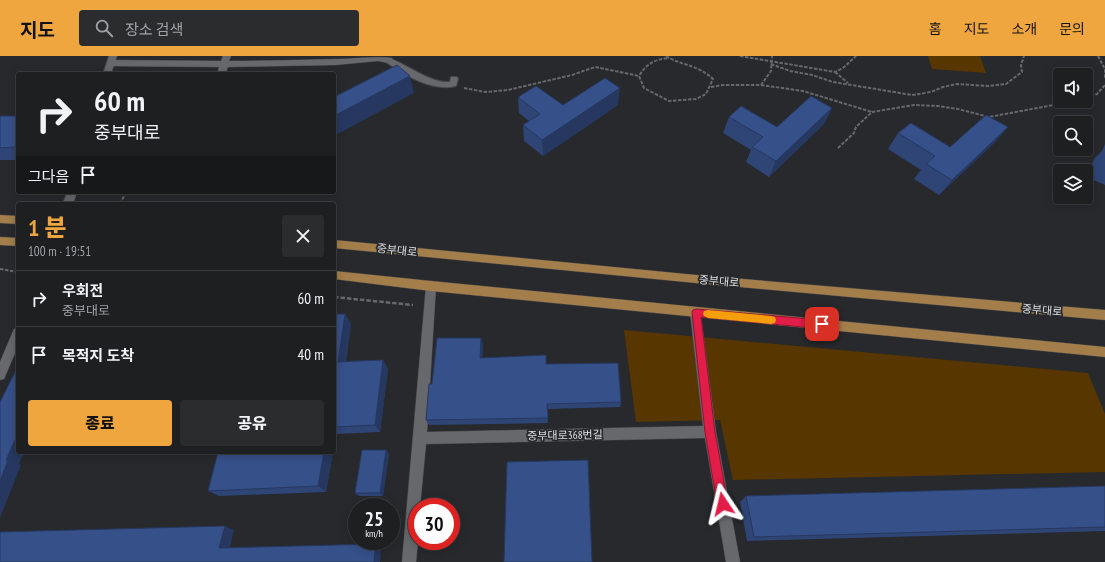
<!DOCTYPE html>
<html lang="ko">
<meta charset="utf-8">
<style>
body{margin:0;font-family:"PT Sans Narrow","Noto Sans KR",sans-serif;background:#2a2c2e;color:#f1f3f6;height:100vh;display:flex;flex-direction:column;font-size:15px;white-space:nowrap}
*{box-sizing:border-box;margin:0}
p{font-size:13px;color:#a0a2a5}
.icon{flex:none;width:22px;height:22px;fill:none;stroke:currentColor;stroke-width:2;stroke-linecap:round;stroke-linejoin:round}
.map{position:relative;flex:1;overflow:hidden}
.drawer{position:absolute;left:16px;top:146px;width:320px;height:252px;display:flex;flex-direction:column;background:#1d1f21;border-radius:4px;box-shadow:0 2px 10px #0003,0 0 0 1px #3b3d3f}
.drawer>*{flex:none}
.banner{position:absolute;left:16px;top:16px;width:320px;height:122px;border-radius:4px;box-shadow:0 2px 10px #0003,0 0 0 1px #3b3d3f;background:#1d1f21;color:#f1f3f6;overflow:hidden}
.fabs{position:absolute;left:1053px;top:12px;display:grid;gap:8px}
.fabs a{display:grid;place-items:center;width:40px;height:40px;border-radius:4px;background:#1d1f21;box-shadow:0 2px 10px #0003,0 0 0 1px #3b3d3f;font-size:20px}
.speed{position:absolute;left:348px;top:442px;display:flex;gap:8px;font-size:20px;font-weight:700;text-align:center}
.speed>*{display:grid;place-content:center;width:52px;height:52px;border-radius:50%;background:#1d1f21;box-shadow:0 2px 10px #0003,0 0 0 1px #3b3d3f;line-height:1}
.speed small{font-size:10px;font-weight:400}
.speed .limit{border:6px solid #d22;background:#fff;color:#111}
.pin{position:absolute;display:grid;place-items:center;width:34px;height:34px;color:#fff;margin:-17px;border-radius:8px;box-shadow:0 2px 6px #0006}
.me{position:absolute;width:44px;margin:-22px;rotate:350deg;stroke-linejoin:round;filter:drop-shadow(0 0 3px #0008)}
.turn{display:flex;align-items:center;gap:14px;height:84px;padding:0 12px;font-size:18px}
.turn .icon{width:52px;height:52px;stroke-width:2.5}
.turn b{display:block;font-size:28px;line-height:34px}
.then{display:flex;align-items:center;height:38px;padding:0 12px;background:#0003;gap:8px;font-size:15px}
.round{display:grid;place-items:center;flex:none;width:42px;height:42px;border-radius:4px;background:#2a2c2e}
.summary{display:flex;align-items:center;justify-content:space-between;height:68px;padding:0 12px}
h1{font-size:24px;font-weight:800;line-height:30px;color:#f0a63f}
.action{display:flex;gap:8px;margin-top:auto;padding:8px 12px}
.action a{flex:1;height:46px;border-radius:4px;background:#f0a63f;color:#111;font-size:16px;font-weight:800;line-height:46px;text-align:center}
.action a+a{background:#2a2c2e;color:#f1f3f6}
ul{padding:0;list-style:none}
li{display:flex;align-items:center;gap:12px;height:56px;padding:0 12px;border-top:1px solid #3b3d3f}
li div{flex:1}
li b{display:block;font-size:15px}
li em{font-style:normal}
header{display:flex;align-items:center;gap:24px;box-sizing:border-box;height:56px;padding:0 20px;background:#f0a63f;color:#111}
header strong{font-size:19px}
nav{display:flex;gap:22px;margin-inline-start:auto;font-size:14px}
.search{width:280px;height:36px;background:#2a2c2e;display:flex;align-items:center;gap:10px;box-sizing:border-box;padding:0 14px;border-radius:4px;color:#a0a2a5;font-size:15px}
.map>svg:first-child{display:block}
</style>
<header>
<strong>지도</strong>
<div class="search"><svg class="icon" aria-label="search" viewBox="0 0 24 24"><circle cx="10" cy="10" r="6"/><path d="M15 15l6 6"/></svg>장소 검색</div>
<nav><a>홈</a><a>지도</a><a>소개</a><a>문의</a></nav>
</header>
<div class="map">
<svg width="1105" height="506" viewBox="0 0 1105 506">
<rect width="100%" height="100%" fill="#27292c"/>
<path fill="#573600" d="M928,0H980L986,17L932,13Z
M624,274L1088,317L1105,358V416L733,424L720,364L636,366Z"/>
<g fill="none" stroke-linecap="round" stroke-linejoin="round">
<defs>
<path id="service" d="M386,2C395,0 428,28 450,26L451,21H457L458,23L456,30C433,36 404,19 386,6Z"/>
<path id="minor" d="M223,0H231L229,5C265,5 301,4 337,3C355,3 374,0 392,2L393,4L389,7L378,5L335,9L228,11L225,18H217L219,11L111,10L107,7L111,4L221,5Z
M431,225L435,227L436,230L427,376L703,370L690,256L692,253L696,251L700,253L716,376L740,506H726L705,382L426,388L420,451H417L418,485L416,506H402L426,230L427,227Z"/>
<path id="tertiary" d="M109,0H117L111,18H103Z
M67,136H77L73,148H63Z
M18,272V290L4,323L0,324V306L14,273Z"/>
<path id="primary" d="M0,159L18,160V168L0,167Z
M0,181L18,182V190L0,189Z
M334,184L696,219L1105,254V264L696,227L334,192Z
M334,215L431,225L1105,291V301L431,235L334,223Z"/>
</defs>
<use href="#service" stroke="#46484a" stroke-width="2"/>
<use href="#minor" stroke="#46484a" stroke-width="1"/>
<use href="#tertiary" stroke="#46484a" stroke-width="1"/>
<use href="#primary" stroke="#46484a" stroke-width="1"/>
<path stroke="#66686b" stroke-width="2" stroke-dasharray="3.5 1.5" stroke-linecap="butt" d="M666,0C682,10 697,8 713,23L706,38L696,43L669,45L644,32L639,20C646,8 655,3 669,2
M740,0L835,16L843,12L856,0
M1098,0L1105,13V22
M771,8L790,15L812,19L833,26L912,39L931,36L943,31L957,28L988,30L1006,28L1022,16L1021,9L1024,0
M835,16L848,27
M761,29L803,35L872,56
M711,31L723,29H761L771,15L772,0
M464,32L485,36L508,34L572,19L595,11L639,20
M1086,42L1097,38L1105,29
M838,92L854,77L856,71L872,56L914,49L938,50L958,53L989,61L1075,45
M120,148L126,136
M0,213L18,216"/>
<path stroke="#66686b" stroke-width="2.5" stroke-dasharray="4.5 2" stroke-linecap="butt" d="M334,241L413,249"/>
<use href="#service" fill="#66686b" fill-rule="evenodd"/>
<use href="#minor" fill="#66686b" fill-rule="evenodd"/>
<use href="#tertiary" fill="#66686b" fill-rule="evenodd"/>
<use href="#primary" fill="#a37e4a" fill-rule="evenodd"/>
</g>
<path fill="#2e4576" d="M518,41L563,49H618L543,100L524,85L523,69L529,65L519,57Z
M832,52L824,68L769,121L746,106L751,94L723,77L729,61L777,71Z
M0,60H18V104H0Z
M1008,71L994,87L939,139L914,123L921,114L888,93L898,77L950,91Z
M1105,88V129L1087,121L1094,103L1102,95Z
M334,258H345L351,268L346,305L383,304L388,313L380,376L336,378L334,388Z
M483,288L482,302L546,308L621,346L620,351L547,353L548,367L429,369L426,364L432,328Z
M386,394L389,398L383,440H359L355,437Z
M333,396L326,436L219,440L208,435Z
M1105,430V475L747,485L740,446L746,440Z"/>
<path fill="#263860" d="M410,20L414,37L334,80V60Z
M620,32L618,49L543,100L542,84Z
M832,52L824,68L769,121L776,105Z
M1008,71L994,87L939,139L952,124Z
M18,86V94L15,91Z
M345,258L351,268L344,314L338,306Z
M481,282L483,288L482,308L480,302Z
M383,304L388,313L380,376L375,369Z
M334,376L336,378L334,388Z
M18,377V396H24L19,408L21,409L0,462V425L6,404Z
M386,394L389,398L383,440L380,437Z
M324,396H333L326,436L318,430Z
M225,470L234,474L229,495L219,492Z
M376,488L381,491L380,506H374Z"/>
<path fill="#365089" stroke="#263860" d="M397,9L410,20L334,60V41Z
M605,22L620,32L542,84L523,69L540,58L518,41L536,30L563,49Z
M811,40L832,52L776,105L752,91L763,81L729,61L741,50L777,71Z
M986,59L1008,71L952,124L926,108L935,100L898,77L911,67L950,91Z
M0,60H18V86L15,91L0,92Z
M334,258H345L338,306L383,304L375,369L334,371Z
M437,282H481L480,302L546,299V308L618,307L621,346L547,348L548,362L426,364L429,328H432Z
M18,310V377L6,404H8L0,425V346Z
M362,394H386L380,437H355Z
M218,396H324L318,430L208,435Z
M588,404L592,506H504L507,406Z
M1105,430V471L754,481L746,440Z
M225,470L219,492L376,488L374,506H0V476Z"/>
<path fill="#e11d48" stroke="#92132f" d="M696,253L822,264L825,266L827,268L825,271L822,273L701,261L715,376L728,448L727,452L723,454L719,452L717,448L705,376L692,256L693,254Z"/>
<path fill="#f59e0b" d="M708,254L771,260L775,261L776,264L775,267L771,268L708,262L704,260L703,258L704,255Z"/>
<g text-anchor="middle" stroke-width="3.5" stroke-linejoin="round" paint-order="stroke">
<g font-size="11" fill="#dfe0e2" stroke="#27292c">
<text transform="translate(397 194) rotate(6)" y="4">중부대로</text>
<text transform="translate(719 225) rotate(5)" y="4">중부대로</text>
<text transform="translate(1042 254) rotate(5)" y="4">중부대로</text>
<text transform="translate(565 379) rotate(-1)" y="4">중부대로368번길</text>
</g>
</g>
</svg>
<div class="fabs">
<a><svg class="icon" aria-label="sound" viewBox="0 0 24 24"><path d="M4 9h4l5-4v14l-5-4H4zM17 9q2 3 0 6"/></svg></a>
<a><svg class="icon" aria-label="search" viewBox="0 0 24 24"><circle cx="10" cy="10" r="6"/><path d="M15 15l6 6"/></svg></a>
<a><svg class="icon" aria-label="layers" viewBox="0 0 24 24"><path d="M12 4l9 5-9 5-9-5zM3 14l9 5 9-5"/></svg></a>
</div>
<div class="speed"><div>25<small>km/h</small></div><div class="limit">30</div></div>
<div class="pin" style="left:822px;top:268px;background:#d93025"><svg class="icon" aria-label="arrive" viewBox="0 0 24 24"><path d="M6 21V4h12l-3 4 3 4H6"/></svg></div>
<svg class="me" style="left:723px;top:448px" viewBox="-20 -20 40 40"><path d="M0-17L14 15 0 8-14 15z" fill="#e11d48" stroke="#fff" stroke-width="4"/></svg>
<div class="banner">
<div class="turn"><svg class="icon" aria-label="right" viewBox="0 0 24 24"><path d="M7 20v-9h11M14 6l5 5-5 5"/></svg><div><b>60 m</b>중부대로</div></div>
<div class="then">그다음<svg class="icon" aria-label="arrive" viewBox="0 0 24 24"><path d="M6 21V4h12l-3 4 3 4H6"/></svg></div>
</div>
<section class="drawer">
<div class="summary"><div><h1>1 분</h1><p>100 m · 19:51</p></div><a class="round"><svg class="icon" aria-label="close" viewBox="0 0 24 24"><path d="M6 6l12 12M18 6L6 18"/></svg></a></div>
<ul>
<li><svg class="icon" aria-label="right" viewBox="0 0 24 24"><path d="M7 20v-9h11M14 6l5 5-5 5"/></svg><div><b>우회전</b><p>중부대로</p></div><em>60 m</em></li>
<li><svg class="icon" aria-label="arrive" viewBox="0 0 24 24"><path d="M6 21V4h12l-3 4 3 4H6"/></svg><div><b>목적지 도착</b></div><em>40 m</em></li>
</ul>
<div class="action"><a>종료</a><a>공유</a></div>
</section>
</div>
